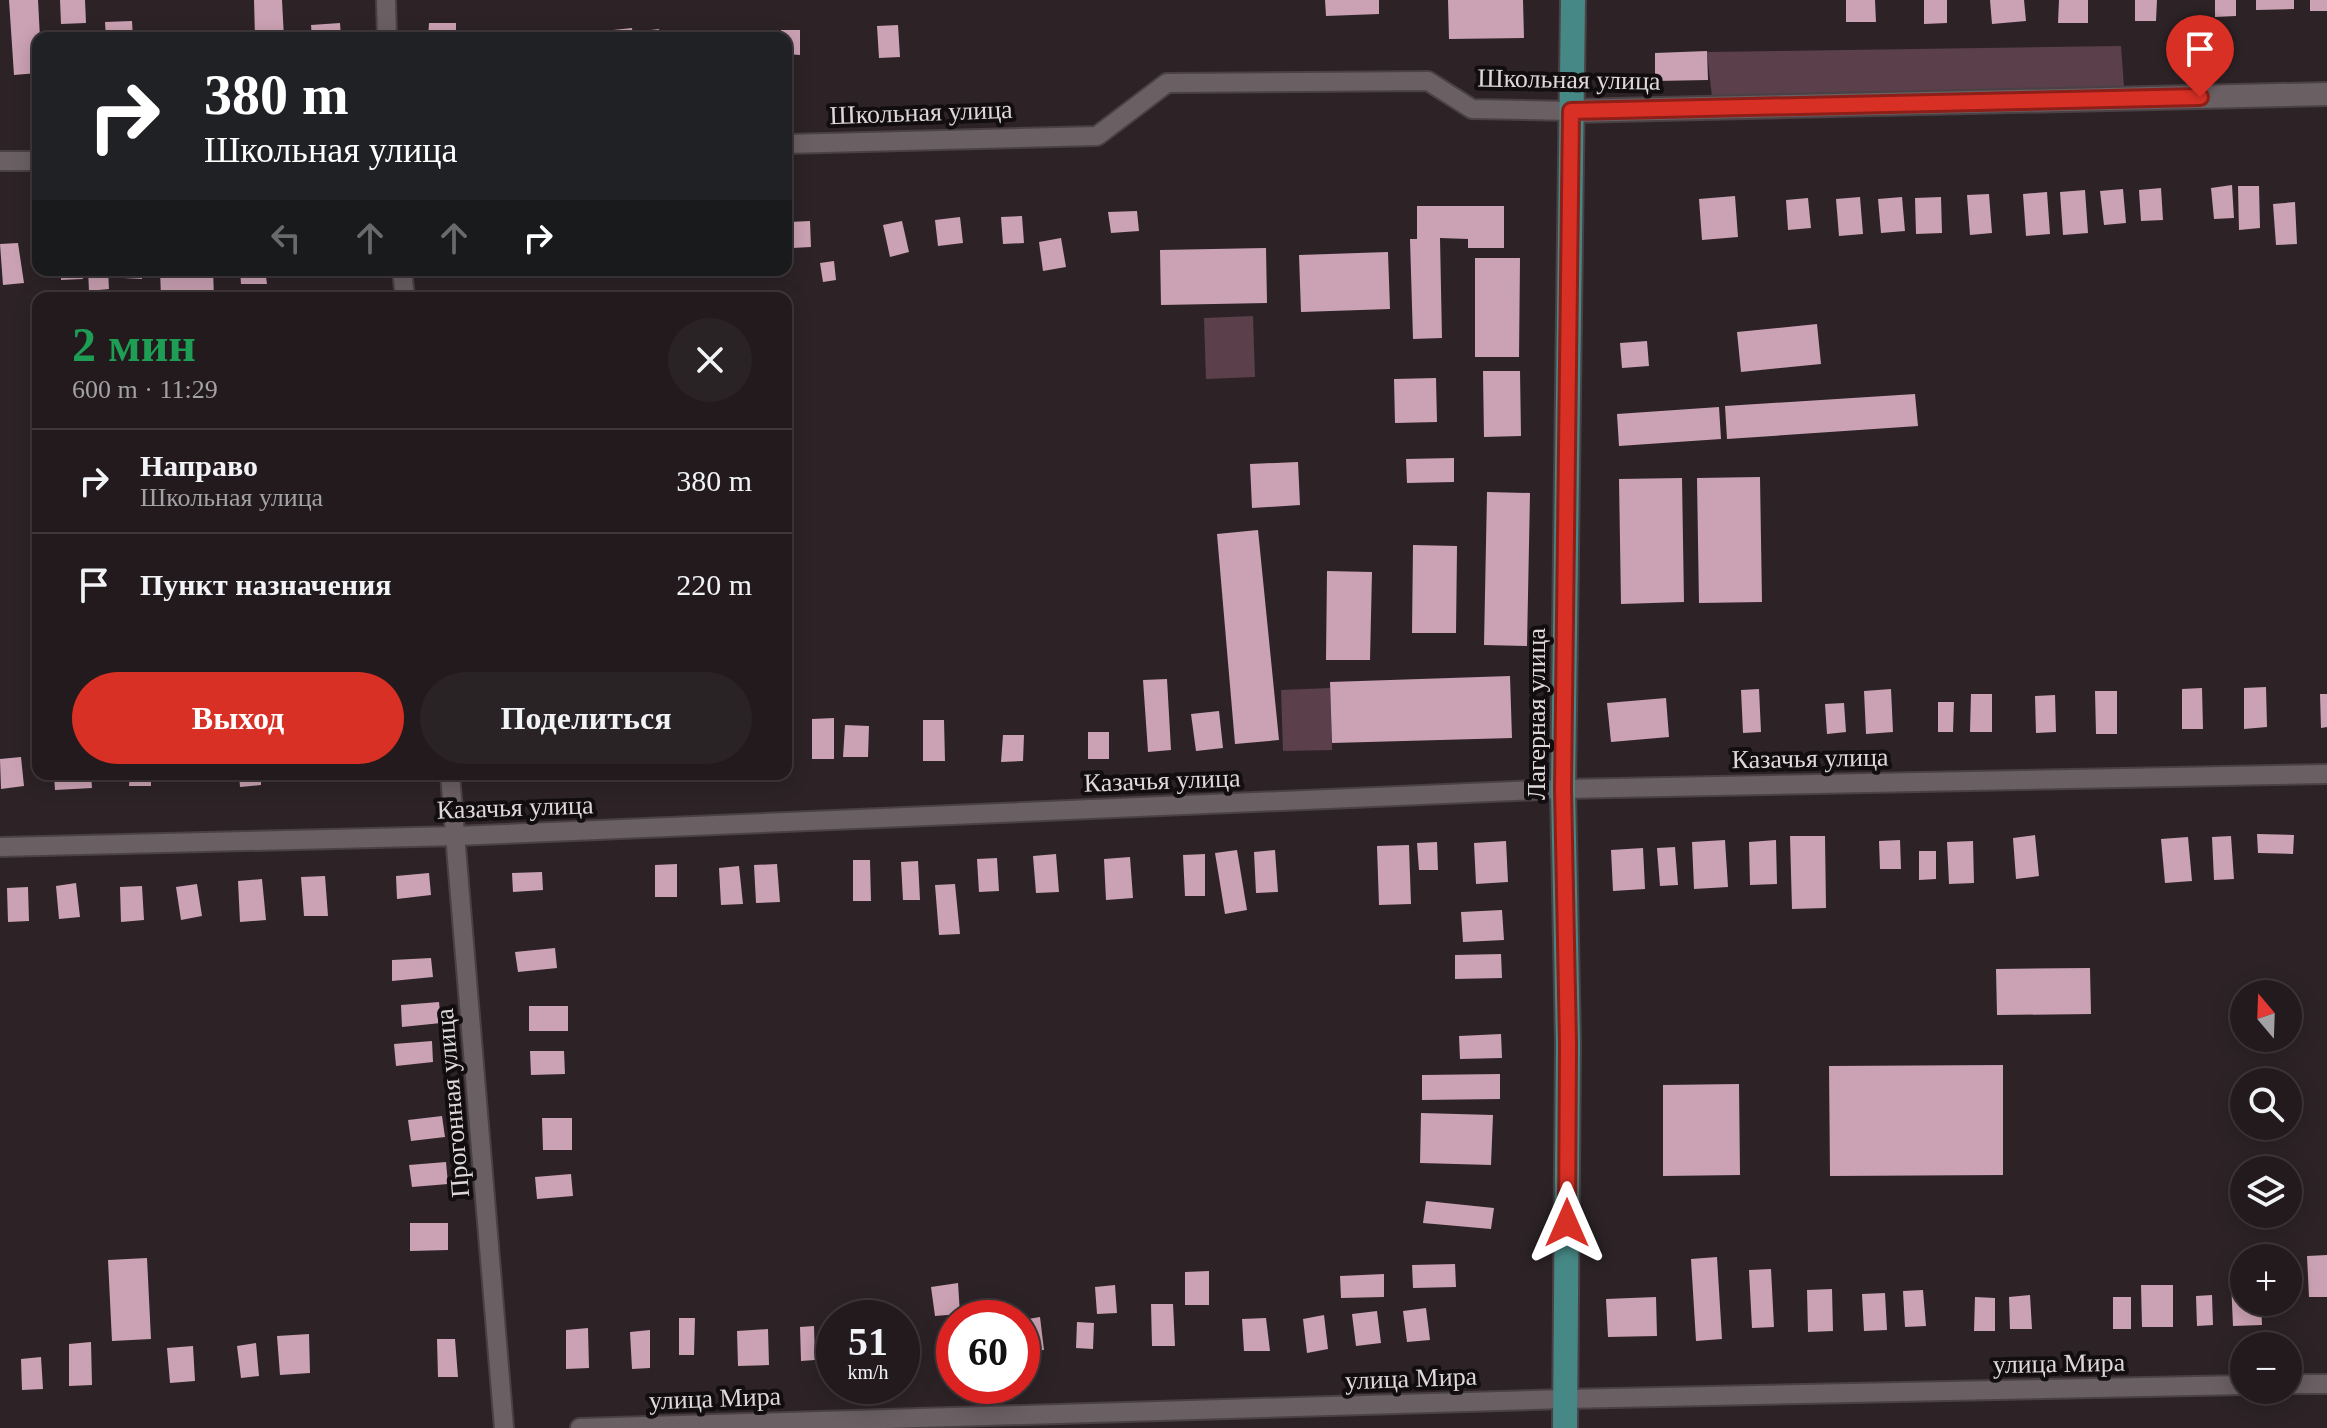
<!DOCTYPE html>
<html lang="ru">
<meta charset="utf-8">
<style>
body{margin:0;font-family:"Times New Roman",serif;background:#2a2326;color:#f1f3f6;height:100vh;display:flex;flex-direction:column;font-size:30px;white-space:nowrap}
*{box-sizing:border-box;margin:0}
p{font-size:26px;color:#a2a1a4}
.icon{flex:none;width:44px;height:44px;fill:none;stroke:currentColor;stroke-width:2;stroke-linecap:round;stroke-linejoin:round}
.map{position:relative;flex:1;overflow:hidden}
.sheet{position:absolute;left:32px;top:292px;width:760px;height:488px;display:flex;flex-direction:column;background:#221a1d;border-radius:16px;box-shadow:0 4px 20px #0003,0 0 0 2px #3f383b}
.sheet>*{flex:none}
.guide{position:absolute;left:32px;top:32px;width:760px;height:244px;border-radius:16px;box-shadow:0 4px 20px #0003,0 0 0 2px #3f383b;background:#202124;color:#fff;overflow:hidden}
.needle{width:52px;rotate:341deg}
.tools{position:absolute;left:2230px;top:980px;display:grid;gap:16px}
.tools a{display:grid;place-items:center;width:72px;height:72px;border-radius:50%;background:#221a1d;box-shadow:0 4px 20px #0003,0 0 0 2px #3f383b;font-size:40px}
.speed{position:absolute;left:816px;top:1300px;display:flex;gap:16px;font-size:40px;font-weight:700;text-align:center}
.speed>*{display:grid;place-content:center;width:104px;height:104px;border-radius:50%;background:#221a1d;box-shadow:0 4px 20px #0003,0 0 0 2px #3f383b;line-height:1}
.speed small{font-size:20px;font-weight:400}
.speed .limit{border:12px solid #d22;background:#fff;color:#111}
.pin{position:absolute;display:grid;place-items:center;width:68px;height:68px;color:#fff;margin:-82px -34px;border-radius:50% 50% 50% 0;rotate:-45deg;box-shadow:0 0 8px #0007}
.pin .icon{rotate:45deg}
.me{position:absolute;width:88px;margin:-44px;rotate:0deg;stroke-linejoin:round;filter:drop-shadow(0 0 6px #0008)}
.turn{display:flex;align-items:center;gap:28px;height:168px;padding:0 40px;font-size:36px}
.turn .icon{width:104px;height:104px;stroke-width:2.5}
.turn b{display:block;font-size:56px;line-height:68px}
.lanes{display:flex;align-items:center;height:76px;padding:0 40px;background:#0003;justify-content:center;gap:40px;direction:ltr}
.lanes .off{opacity:.35}
.round{display:grid;place-items:center;flex:none;width:84px;height:84px;border-radius:42px;background:#2a2326}
.summary{display:flex;align-items:center;justify-content:space-between;height:136px;padding:0 40px}
h1{font-size:48px;font-weight:800;line-height:60px;color:#1e9e55}
.primary-button{display:flex;gap:16px;margin-top:auto;padding:16px 40px}
.primary-button a{flex:1;height:92px;border-radius:48px;background:#d93025;color:#fff;font-size:32px;font-weight:800;line-height:92px;text-align:center}
.primary-button a+a{background:#2a2326;color:#f1f3f6}
ul{padding:0;list-style:none}
li{display:flex;align-items:center;gap:24px;height:104px;padding:0 40px;border-top:2px solid #3f383b}
li div{flex:1}
li b{display:block;font-size:30px}
li em{font-style:normal}
.map>svg:first-child{display:block}
</style>
<div class="map">
<svg width="2327" height="1428" viewBox="0 0 2327 1428">
<rect width="100%" height="100%" fill="#2d2327"/>
<path fill="#5b3f4b" d="M2121,46L2124,87L1712,97L1707,52Z
M1253,316L1255,377L1206,379L1204,318Z
M1330,688L1332,750L1283,751L1281,690Z"/>
<path fill="#cba2b3" d="M9,0H38L40,38H38V73L14,75Z
M60,0H85L86,23L61,24Z
M254,0H282L284,38H255Z
M1325,0H1379V14L1326,16Z
M1448,0H1523L1524,38L1449,39Z
M1846,0H1875L1876,22H1846Z
M1924,0H1947V23L1924,24Z
M1990,0H2024L2026,21L1992,24Z
M2059,0H2088V23H2058Z
M2135,0H2157L2156,21H2135Z
M2215,0H2236V16L2215,17Z
M2256,0H2294V9L2256,10Z
M2310,0H2327V11H2310Z
M132,21L133,38H106L105,22Z
M340,23L341,38H312L311,25Z
M429,23H456V38H428Z
M898,25L900,57L879,58L877,26Z
M632,28L633,38H613V30Z
M659,29L660,38H643L642,31Z
M87,30L88,38H59V32Z
M566,30L567,38H550V31Z
M781,30H800V55L786,54V38H781Z
M707,31L728,32V38H707Z
M219,32H244L243,38H219Z
M1707,51L1708,80L1655,81V53Z
M2232,185L2234,218L2214,219L2211,188Z
M2238,186H2259L2260,228L2239,230Z
M2161,188L2163,220L2141,221L2139,190Z
M2123,189L2126,223L2104,225L2100,191Z
M2085,190L2088,233L2063,235L2060,192Z
M2047,192L2050,234L2026,236L2023,194Z
M1989,194L1992,233L1970,235L1967,195Z
M1735,196L1738,237L1702,240L1699,199Z
M1860,197L1863,234L1839,236L1836,199Z
M1902,197L1905,231L1881,233L1878,199Z
M1941,197L1942,233L1916,234L1915,198Z
M1808,198L1811,228L1788,230L1786,200Z
M2295,202L2297,244L2276,245L2273,204Z
M1417,206H1504V248H1468V239L1440,238L1442,338L1413,339L1410,239H1417Z
M1137,211L1139,231L1111,233L1108,212Z
M1022,216L1024,243L1003,244L1001,217Z
M960,217L963,243L938,246L935,220Z
M810,221L811,247L792,248L789,222Z
M902,221L909,252L890,257L883,225Z
M1061,238L1066,267L1043,271L1039,242Z
M18,243L24,283L3,285L0,244Z
M1266,248L1267,303L1161,305L1160,250Z
M1388,252L1390,309L1301,312L1299,255Z
M1475,258H1520L1519,357H1475Z
M834,261L836,280L823,282L820,263Z
M61,270H82L83,279L61,280Z
M88,270H108L109,289L89,291Z
M124,270H142V279L123,278Z
M160,270H213L214,298H161Z
M240,270H265L267,284H241Z
M1817,324L1821,364L1741,372L1737,332Z
M1647,341L1649,366L1622,368L1620,343Z
M1483,371H1520L1521,436L1484,437Z
M1436,378L1437,422L1395,423L1394,379Z
M1915,394L1918,426L1727,439L1725,406Z
M1719,407L1721,439L1619,446L1617,414Z
M1454,458V482L1407,483L1406,459Z
M1298,462L1300,505L1252,508L1250,464Z
M1760,477L1762,602L1699,603L1697,478Z
M1682,478L1684,602L1621,604L1619,479Z
M1487,492L1530,493L1527,646L1484,645Z
M1258,530L1279,740L1235,744L1217,534Z
M1413,545L1457,546L1456,633H1412Z
M1327,571L1372,572L1370,660H1326Z
M1510,676L1512,738L1332,743L1330,682Z
M1167,679L1171,750L1148,752L1143,680Z
M2266,687L2267,727L2244,729V688Z
M2202,688L2203,729H2182V689Z
M1759,689L1761,732L1743,733L1741,690Z
M1891,689L1893,732L1866,734L1864,691Z
M2095,691H2117V734H2096Z
M1971,694H1992V732H1970Z
M2320,694H2327V727L2321,728Z
M2055,695L2056,732L2036,733L2035,696Z
M1666,698L1669,737L1611,742L1607,703Z
M1938,702H1954L1953,732H1938Z
M1844,703L1846,732L1827,734L1825,704Z
M1219,711L1223,748L1196,751L1191,714Z
M834,718V759H812V719Z
M923,720H944L945,761H923Z
M845,725L869,726L868,757H843Z
M1088,732H1109V759H1088Z
M1003,735H1024L1023,761L1001,762Z
M21,757L24,786L1,789L0,759Z
M54,774H91L92,788L55,790Z
M130,774H151V786H129Z
M239,774H261V785L240,787Z
M365,774H385V780L365,782Z
M2257,834L2294,835L2293,854L2258,853Z
M2035,835L2039,876L2016,879L2013,838Z
M1790,836H1825L1826,908L1792,909Z
M2231,836L2234,879L2214,880L2212,837Z
M2188,837L2192,881L2165,883L2161,839Z
M1725,840L1728,887L1694,889L1692,842Z
M1776,840L1777,884L1750,885L1749,842Z
M1900,840L1901,869H1880L1879,841Z
M1506,841L1508,882L1476,884L1474,843Z
M1973,841L1974,883L1949,884L1947,842Z
M1437,842L1438,870H1419L1417,843Z
M1409,845L1411,904L1379,905L1377,846Z
M1675,847L1678,885L1660,886L1657,848Z
M1643,848L1645,889L1613,891L1611,850Z
M1237,850L1247,910L1225,914L1215,853Z
M1275,850L1278,892L1256,893L1254,852Z
M1919,851H1936V879L1919,880Z
M1056,854L1059,892L1036,893L1033,856Z
M1205,854V896H1185L1183,855Z
M1130,857L1133,898L1106,900L1104,859Z
M997,858L999,891L979,892L977,859Z
M853,860H870L871,901H853Z
M918,861L920,900H903L901,862Z
M677,864V897H655V865Z
M777,864L780,902L756,903L754,865Z
M739,866L743,904L721,905L719,868Z
M542,872L543,890L513,892L512,873Z
M429,873L431,895L397,899L396,876Z
M325,876L328,916H304L301,877Z
M262,879L266,920L240,922L238,881Z
M76,883L80,917L59,919L56,886Z
M197,884L202,916L181,920L176,887Z
M955,884L960,934L939,935L935,885Z
M142,886L144,920L121,922L120,887Z
M28,887L29,921L8,922L7,888Z
M1502,910L1504,940L1463,942L1461,912Z
M555,948L557,968L518,972L515,952Z
M1501,954L1502,978L1455,979V955Z
M431,958L433,977L392,981V960Z
M2090,968L2091,1014L1997,1015L1996,969Z
M439,1002L441,1023L402,1027L401,1005Z
M529,1006H568V1031H529Z
M1501,1034L1502,1058L1460,1059L1459,1036Z
M432,1041L433,1062L396,1066L394,1044Z
M530,1051H564L565,1074L531,1075Z
M2003,1065V1175L1830,1176L1829,1066Z
M1500,1074V1099L1422,1100V1075Z
M1739,1084L1740,1175L1663,1176V1085Z
M1421,1113L1493,1115L1491,1165L1420,1163Z
M442,1116L445,1137L411,1141L408,1120Z
M542,1118H572V1150H543Z
M446,1162L448,1184L412,1187L409,1165Z
M571,1174L573,1196L537,1199L535,1177Z
M1426,1201L1494,1208L1491,1229L1423,1223Z
M410,1223H448V1250L410,1251Z
M2327,1255V1297H2309L2307,1256Z
M1717,1257L1722,1339L1696,1341L1691,1259Z
M147,1258L151,1339L112,1341L108,1260Z
M1455,1264L1456,1287L1413,1288L1412,1265Z
M1771,1269L1774,1327L1752,1328L1749,1270Z
M1209,1271V1305H1185V1272Z
M1384,1274V1297L1341,1298L1340,1276Z
M2244,1280V1302H2261L2262,1325L2233,1326L2231,1281Z
M958,1283L960,1314L935,1316L931,1287Z
M1115,1285L1117,1313L1097,1314L1095,1287Z
M2141,1285H2173V1327H2142Z
M1832,1289L1833,1331L1808,1332L1807,1290Z
M1923,1290L1926,1326L1905,1327L1903,1291Z
M1885,1293L1887,1330L1864,1331L1862,1294Z
M2030,1295L2032,1329H2010L2009,1297Z
M2212,1295L2213,1325L2197,1326L2196,1296Z
M1656,1297L1657,1336L1608,1337L1606,1299Z
M1975,1297L1995,1298V1331H1974Z
M2113,1297H2131V1329H2113Z
M1151,1304H1173L1175,1346H1152Z
M1426,1308L1430,1340L1407,1342L1403,1311Z
M1377,1311L1381,1343L1356,1346L1352,1314Z
M1324,1315L1328,1349L1307,1353L1303,1319Z
M1040,1317L1044,1350L1022,1352V1320Z
M679,1318H695L694,1355H679Z
M1266,1318L1270,1351H1244L1242,1319Z
M911,1321L912,1361L902,1362V1322Z
M1077,1322L1094,1323L1093,1349L1076,1348Z
M814,1326L815,1360L801,1361L800,1327Z
M588,1328L589,1368L566,1369V1330Z
M768,1329L769,1365L738,1366L737,1331Z
M650,1330V1368L632,1369L630,1332Z
M309,1334L310,1373L280,1375L277,1336Z
M437,1339H455L458,1377H438Z
M91,1342L92,1385L69,1386V1344Z
M256,1343L259,1376L241,1378L237,1346Z
M193,1346L195,1381L170,1383L167,1348Z
M41,1357L43,1389L22,1390L21,1359Z"/>
<g fill="none" stroke-linecap="round" stroke-linejoin="round">
<defs>
<path id="minor" d="M386,0L387,38
M786,144L1097,136L1167,83L1428,81L1472,109L1571,111
M0,161H38
M402,270L405,298
M450,774L504,1428
M0,847L456,836L1563,789L2327,774
M2288,1384H2327
M580,1428L1565,1399L2244,1385"/>
<path id="tertiary" d="M1571,111L2327,94"/>
<path id="primary" d="M1565,1428L1568,1044L1563,789L1573,0"/>
</defs>
<use href="#minor" stroke="#4a4145" stroke-width="22"/>
<use href="#tertiary" stroke="#4a4145" stroke-width="26"/>
<use href="#primary" stroke="#4a4145" stroke-width="28"/>
<use href="#minor" stroke="#6a5f63" stroke-width="18"/>
<use href="#tertiary" stroke="#6a5f63" stroke-width="22"/>
<use href="#primary" stroke="#468885" stroke-width="24"/>
</g>
<g fill="none" stroke-linecap="round" stroke-linejoin="round">
<defs>
<path id="route" d="M1567,1223L1568,1044L1563,789L1571,111L2200,97"/>
</defs>
<use href="#route" stroke="#8d1f18" stroke-width="20"/>
<use href="#route" stroke="#d93025" stroke-width="14"/>
</g>
<g text-anchor="middle" stroke-width="8" stroke-linejoin="round" paint-order="stroke">
<g font-size="26" fill="#dfd8da" stroke="#120e0f">
<text transform="translate(1569 79) rotate(1)" y="9">Школьная улица</text>
<text transform="translate(921 112) rotate(-2)" y="9">Школьная улица</text>
<text transform="translate(1536 714) rotate(-90)" y="9">Лагерная улица</text>
<text transform="translate(1810 758) rotate(-1)" y="9">Казачья улица</text>
<text transform="translate(1162 780) rotate(-2)" y="9">Казачья улица</text>
<text transform="translate(515 807) rotate(-2)" y="9">Казачья улица</text>
<text transform="translate(452 1103) rotate(-95)" y="9">Прогонная улица</text>
<text transform="translate(2059 1363) rotate(-1)" y="9">улица Мира</text>
<text transform="translate(1411 1378) rotate(-2)" y="9">улица Мира</text>
<text transform="translate(715 1398) rotate(-2)" y="9">улица Мира</text>
</g>
</g>
</svg>
<div class="tools">
<a><svg class="needle" viewBox="-14 -14 28 28"><path d="M0-13l5 13h-10z" fill="#e53935"/><path d="M0 13l5-13h-10z" fill="#a2a1a4"/></svg></a>
<a><svg class="icon" aria-label="search" viewBox="0 0 24 24"><circle cx="10" cy="10" r="6"/><path d="M15 15l6 6"/></svg></a>
<a><svg class="icon" aria-label="layers" viewBox="0 0 24 24"><path d="M12 4l9 5-9 5-9-5zM3 14l9 5 9-5"/></svg></a>
<a>+</a>
<a>−</a>
</div>
<div class="speed"><div>51<small>km/h</small></div><div class="limit">60</div></div>
<div class="pin" style="left:2200px;top:97px;background:#d93025"><svg class="icon" aria-label="arrive" viewBox="0 0 24 24"><path d="M6 21V4h12l-3 4 3 4H6"/></svg></div>
<svg class="me" style="left:1567px;top:1223px" viewBox="-20 -20 40 40"><path d="M0-17L14 15 0 8-14 15z" fill="#d93025" stroke="#fff" stroke-width="4"/></svg>
<div class="guide">
<div class="turn"><svg class="icon" aria-label="right" viewBox="0 0 24 24"><path d="M7 20v-9h11M14 6l5 5-5 5"/></svg><div><b>380 m</b>Школьная улица</div></div>
<div class="lanes"><svg class="icon off" aria-label="left" viewBox="0 0 24 24"><path d="M17 20v-9H6M10 6l-5 5 5 5"/></svg><svg class="icon off" aria-label="ahead" viewBox="0 0 24 24"><path d="M12 20V5M6 11l6-6 6 6"/></svg><svg class="icon off" aria-label="ahead" viewBox="0 0 24 24"><path d="M12 20V5M6 11l6-6 6 6"/></svg><svg class="icon" aria-label="right" viewBox="0 0 24 24"><path d="M7 20v-9h11M14 6l5 5-5 5"/></svg></div>
</div>
<section class="sheet">
<div class="summary"><div><h1>2 мин</h1><p>600 m · 11:29</p></div><a class="round"><svg class="icon" aria-label="close" viewBox="0 0 24 24"><path d="M6 6l12 12M18 6L6 18"/></svg></a></div>
<ul>
<li><svg class="icon" aria-label="right" viewBox="0 0 24 24"><path d="M7 20v-9h11M14 6l5 5-5 5"/></svg><div><b>Направо</b><p>Школьная улица</p></div><em>380 m</em></li>
<li><svg class="icon" aria-label="arrive" viewBox="0 0 24 24"><path d="M6 21V4h12l-3 4 3 4H6"/></svg><div><b>Пункт назначения</b></div><em>220 m</em></li>
</ul>
<div class="primary-button"><a>Выход</a><a>Поделиться</a></div>
</section>
</div>
